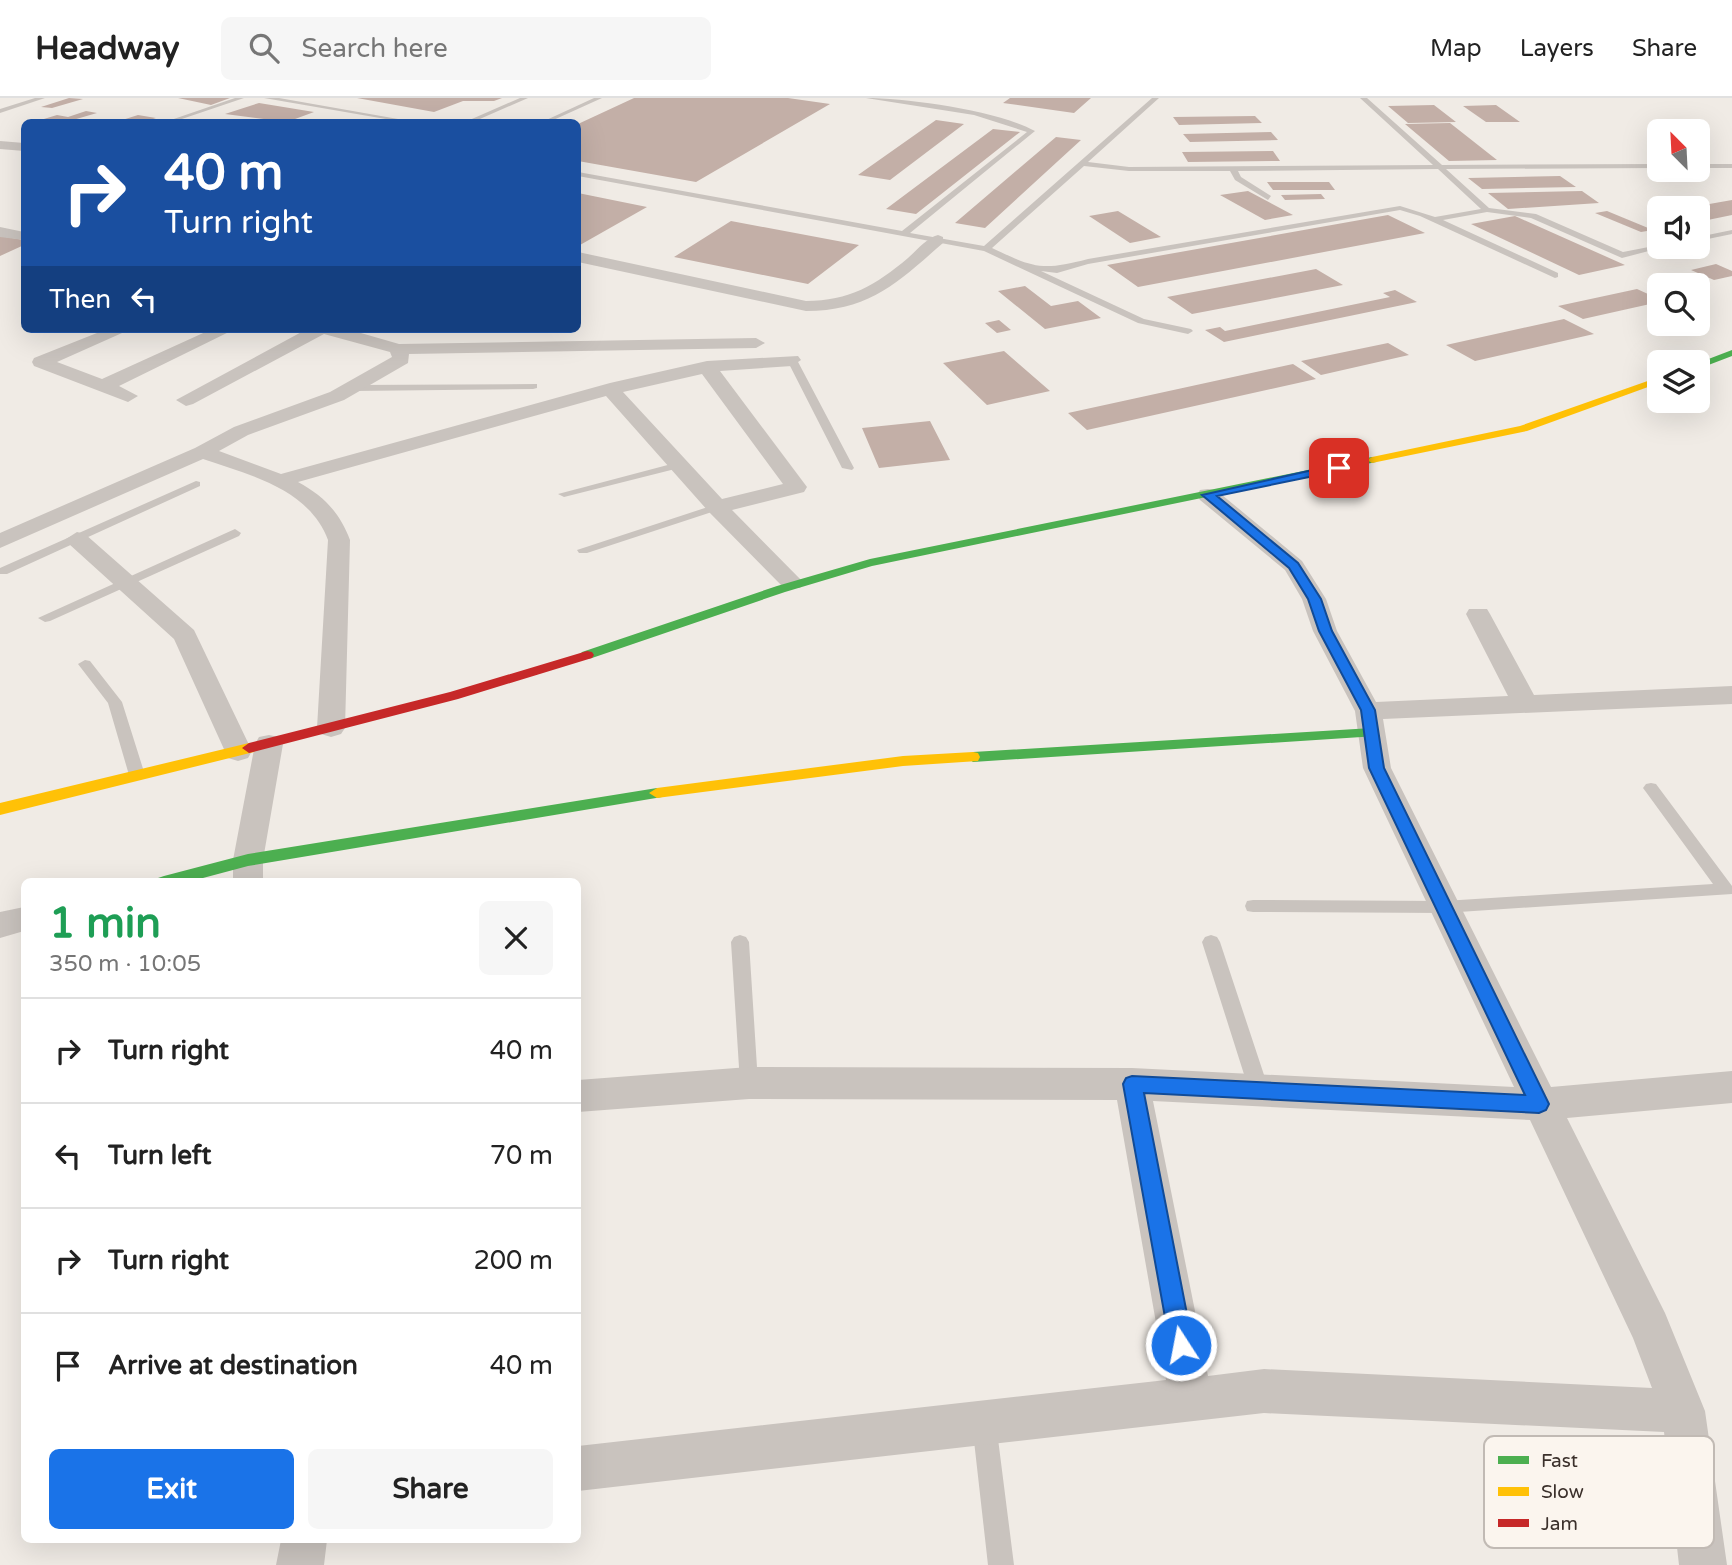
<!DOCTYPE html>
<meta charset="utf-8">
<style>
body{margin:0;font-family:"Varela Round",sans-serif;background:#f6f6f6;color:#222;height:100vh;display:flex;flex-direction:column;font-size:26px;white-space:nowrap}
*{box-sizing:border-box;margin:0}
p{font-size:23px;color:#767676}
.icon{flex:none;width:38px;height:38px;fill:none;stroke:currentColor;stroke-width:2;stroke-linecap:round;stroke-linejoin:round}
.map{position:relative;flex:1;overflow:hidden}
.panel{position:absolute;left:21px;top:780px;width:560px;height:665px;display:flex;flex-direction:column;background:#fff;border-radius:10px;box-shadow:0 7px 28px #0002}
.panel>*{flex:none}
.guide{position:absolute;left:21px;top:21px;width:560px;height:214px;border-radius:10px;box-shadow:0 7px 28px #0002;background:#1a4fa0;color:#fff;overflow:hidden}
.needle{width:46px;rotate:336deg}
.tools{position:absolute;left:1647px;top:21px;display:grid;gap:14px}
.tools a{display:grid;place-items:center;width:63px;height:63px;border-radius:10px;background:#fff;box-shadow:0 7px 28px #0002;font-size:35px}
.pin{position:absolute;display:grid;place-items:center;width:60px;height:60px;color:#fff;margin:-30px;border-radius:14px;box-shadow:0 4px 10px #0006}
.me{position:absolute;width:77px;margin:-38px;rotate:349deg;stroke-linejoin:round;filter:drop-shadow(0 0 5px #0008)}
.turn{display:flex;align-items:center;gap:24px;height:147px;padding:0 28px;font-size:32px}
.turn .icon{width:91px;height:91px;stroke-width:2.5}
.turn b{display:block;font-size:49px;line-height:60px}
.then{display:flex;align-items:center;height:66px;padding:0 28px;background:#0003;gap:14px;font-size:26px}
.round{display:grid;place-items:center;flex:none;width:74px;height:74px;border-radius:10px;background:#f6f6f6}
.overview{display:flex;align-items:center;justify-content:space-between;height:119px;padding:0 28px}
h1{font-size:42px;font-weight:700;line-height:52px;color:#1e9e55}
.cta{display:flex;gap:14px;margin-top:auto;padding:14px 28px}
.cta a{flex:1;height:80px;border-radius:10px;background:#1a73e8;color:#fff;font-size:28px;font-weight:700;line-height:80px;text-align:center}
.cta a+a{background:#f6f6f6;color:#222}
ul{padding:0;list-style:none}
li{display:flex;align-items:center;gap:21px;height:105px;padding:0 28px;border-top:2px solid #e0e0e0}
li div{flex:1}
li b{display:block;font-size:26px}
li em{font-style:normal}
header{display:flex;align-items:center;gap:42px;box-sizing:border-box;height:98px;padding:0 35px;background:#fff;border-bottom:2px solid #e0e0e0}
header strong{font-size:33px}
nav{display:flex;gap:38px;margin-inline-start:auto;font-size:24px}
.search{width:490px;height:63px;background:#f6f6f6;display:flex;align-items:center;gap:18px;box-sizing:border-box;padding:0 24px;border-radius:10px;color:#767676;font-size:26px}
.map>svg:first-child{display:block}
</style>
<header>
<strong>Headway</strong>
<div class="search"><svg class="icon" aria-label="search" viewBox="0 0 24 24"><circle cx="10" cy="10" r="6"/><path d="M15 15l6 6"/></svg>Search here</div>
<nav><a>Map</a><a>Layers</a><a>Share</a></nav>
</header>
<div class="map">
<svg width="1732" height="1467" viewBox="0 0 1732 1467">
<rect width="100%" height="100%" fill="#f0ebe5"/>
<path fill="#c3afa7" d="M69,0L83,1L52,10L41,9Z
M178,0H230L211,7Z
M357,0H502L494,3H463L434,14Z
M634,0H788L830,6L696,84L578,63V26Z
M1010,0H1091L1074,15L1003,5Z
M259,5L314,14L287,24L225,16Z
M1434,7L1456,24L1408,25L1388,8Z
M1496,7L1520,24H1486L1463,8Z
M86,13L97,15L66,24H34L57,17L68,19Z
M138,17L156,20L144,24H116Z
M1255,18L1262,25L1179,27L1173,19Z
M936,22L964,26L890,82L858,77Z
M1450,25L1497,62L1449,63L1405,26Z
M993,31L1020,34L916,116L886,111Z
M1271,34L1278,42L1190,44L1183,36Z
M1056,39L1081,42L985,130L955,125Z
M1273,53L1280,63L1188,64L1182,54Z
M1560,78L1576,89L1482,91L1468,80Z
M1267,84H1329L1335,92H1273Z
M1248,93L1293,117L1265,122L1220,97Z
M1582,93L1599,105L1508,111L1488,95Z
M578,95L647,109L580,147L578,146Z
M1321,96L1325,101L1285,102L1281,97Z
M1732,102V117L1698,124V108Z
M1118,113L1161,139L1130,145L1089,118Z
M1607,113L1653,132L1641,134L1595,115Z
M1388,117L1425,135L1138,189L1107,167Z
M1515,118L1625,167L1579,177L1471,126Z
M731,123L859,147L808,186L674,159Z
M0,138L24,142V147L0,158Z
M1716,166L1732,173V178L1714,182L1691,172Z
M1316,171L1343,187L1192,216L1167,199Z
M1025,188L1051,208L1078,203L1101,220L1045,231L998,193Z
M1637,191L1659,201V204L1583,221L1558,208Z
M1395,192L1417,204L1224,244L1205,232L1220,229L1225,233L1390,199L1383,195Z
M1564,221L1594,236L1475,263L1446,247Z
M999,222L1011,232L997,235L985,225Z
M1388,245L1409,257L1321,277L1301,263Z
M1004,253L1050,293L987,307L943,265Z
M1293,266L1316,281L1087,332L1068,315Z
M930,323L950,362L879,370L862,330Z"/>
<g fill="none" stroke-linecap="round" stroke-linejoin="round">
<path fill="#c9c3be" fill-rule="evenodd" d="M35,0H45L0,15V11Z
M235,0H244L173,24H165Z
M264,0H279L415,24H403Z
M520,0H528L473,24H465Z
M594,0H602L549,24H542Z
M866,0C908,0 999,13 1035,33L910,135L984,148L1152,0H1159L1088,64L1129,69L1433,67L1360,0H1367L1442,67L1659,66V70L1446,71L1489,110L1536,116L1623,154L1659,147L1664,149L1622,160L1531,120L1487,114L1443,122L1558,175V179L1555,180L1420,118L1400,112L1088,166L1057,175L1041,173L1144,221L1191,231L1193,233L1188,236L1138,225L984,153L578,78V74L902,133L1027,34L974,17ZM1084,68L1129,73H1230L1235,82L1268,102L1271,98L1241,79L1238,73L1438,71L1481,111L1435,119L1400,108L1088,161C1042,173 1034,170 992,150Z
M1698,66H1732V70H1698Z
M1732,132V136L1698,143V139Z
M792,259L797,262L854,370L852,372L842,370L787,262Z
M537,286V290L533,291L354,293L349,290L354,287Z
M679,364L685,367L683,369L564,399L558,396Z
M196,383L200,384V388L7,476H0V470Z
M717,406L723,409L721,411L587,455H579L577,452Z
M235,431L241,435L239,438L50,523L45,524L38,520Z
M85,562L90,563L122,604L145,677L142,681L137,682L129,677L108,605L78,566Z
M1651,685L1656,686L1732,788V796L1444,815L1253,814L1247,813L1245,808L1247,803L1253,802L1444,803L1713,786L1646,694L1643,690L1646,686Z
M740,837L746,839L749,844L758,985L756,991L749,993L742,991L740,985L731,844L734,839Z
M1211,837L1217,839L1220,844L1269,992L1266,998L1259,1000L1252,998L1249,992L1202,844L1205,839Z
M984,1313L992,1317L996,1325L1014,1467H988L972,1325L976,1317Z"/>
<path fill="#c9c3be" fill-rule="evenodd" d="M0,43L24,45V53L0,51Z
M0,129L24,134V142L0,139Z
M938,137L943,139V145C898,184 870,213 806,213L578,164V154L806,203C849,203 876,187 908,160C917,152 927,140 938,137Z
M107,231H131L57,264L102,281L212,231H235L119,288L138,298L128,304L34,268L32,264L34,260Z
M307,231H347L399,246L756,240L765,245L756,250L409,256L408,265L344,302L248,337L219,353L281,376L610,285L707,263L798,258L801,262L792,268L720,273L807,389L804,394L732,412L804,485L800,490H784L709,414L606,298L298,384C324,398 340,415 350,442L345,630L341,636L331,639L321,636L317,630L328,442C309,391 250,377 203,361L0,450V435L195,350L234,329L330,294L392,259L390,254L324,236L193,306L186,308L176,302ZM702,276L783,386L722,401L623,294Z
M1208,391L1216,392L1302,463L1326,501L1337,533L1376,604L1508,598L1466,516L1469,511H1487L1490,516L1534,597L1732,588V606L1383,621L1391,670L1551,989L1732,973V1005L1567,1020L1665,1215L1705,1313L1727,1467H1679L1664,1334L1264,1315L578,1393V1348L1166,1282L1117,1002L749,1001L578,1014V982L749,969L1132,970L1514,989L1363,670L1355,613L1313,533L1302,501L1285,472L1200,402L1197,397L1200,392ZM1153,1003L1530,1022L1633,1240L1652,1290L1264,1271L1208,1278Z
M77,434L85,436L194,532L252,653L248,660L238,663L228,660L174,541L69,446L66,441Z
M269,637L279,639L283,646L263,762V784H233V762L255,646L259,639Z
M24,809V833L0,840V814Z
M281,1442H327L324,1467H276Z"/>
<path fill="#4caf50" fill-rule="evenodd" d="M1732,252V258L1698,271V265Z
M1372,359L1377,362L1376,364L872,468L785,494L592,560L587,561L580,557L582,554L777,488L870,461Z
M1372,630L1379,635L1377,638L973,664L966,659L973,654Z
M657,690L662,691L665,695L662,699L248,768L188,784H156L158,780L164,778L248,756Z"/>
<path fill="#ffc107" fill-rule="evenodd" d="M1659,279V285L1527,333L1372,365L1367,362L1372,359L1520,328Z
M249,645L256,650L254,654L0,717V705Z
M973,654L978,655L980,659L978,663L903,668L657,700L649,695L657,690L903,658Z"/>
<path fill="#c62828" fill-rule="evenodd" d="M587,553L592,554L594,557L592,560L458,601L249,655L242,650L249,645L450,594Z"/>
</g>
<path fill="#1a73e8" stroke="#114b97" stroke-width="2" d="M1339,366L1345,370L1343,372L1217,398L1298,465L1321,501L1332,533L1375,612L1384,670L1549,1006L1546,1012L1539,1015L1144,995L1193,1247L1189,1255L1181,1259L1173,1255L1170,1247L1123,986L1126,980L1132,978L1525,997L1369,670L1361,612L1319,533L1308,501L1289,470L1202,397Z"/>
<rect x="1484" y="1338" width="230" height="112" rx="10" fill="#fbf5ee" stroke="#c1bab4" stroke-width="2"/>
<rect x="1498" y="1358" width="31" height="8" fill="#4caf50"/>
<rect x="1498" y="1389" width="31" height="9" fill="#ffc107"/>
<rect x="1498" y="1421" width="31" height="8" fill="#c62828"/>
<g font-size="19" fill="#3b302b">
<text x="1541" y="1369">Fast</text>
<text x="1541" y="1400">Slow</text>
<text x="1541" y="1432">Jam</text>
</g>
</svg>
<div class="tools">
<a><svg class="needle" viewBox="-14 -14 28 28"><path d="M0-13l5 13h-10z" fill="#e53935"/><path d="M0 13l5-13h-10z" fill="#767676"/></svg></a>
<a><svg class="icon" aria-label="sound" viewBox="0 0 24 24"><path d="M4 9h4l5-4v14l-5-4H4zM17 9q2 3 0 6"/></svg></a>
<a><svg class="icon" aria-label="search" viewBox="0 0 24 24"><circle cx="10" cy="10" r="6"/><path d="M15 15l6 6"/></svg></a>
<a><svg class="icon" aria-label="layers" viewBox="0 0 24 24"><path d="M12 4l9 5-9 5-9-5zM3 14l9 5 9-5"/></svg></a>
</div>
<div class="pin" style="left:1339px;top:370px;background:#d93025"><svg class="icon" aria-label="arrive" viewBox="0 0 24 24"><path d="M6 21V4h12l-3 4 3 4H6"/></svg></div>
<svg class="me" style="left:1181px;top:1247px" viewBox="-20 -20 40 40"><circle r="17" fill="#1a73e8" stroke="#fff" stroke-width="3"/><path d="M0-11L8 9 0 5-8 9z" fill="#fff"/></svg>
<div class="guide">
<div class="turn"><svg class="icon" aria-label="right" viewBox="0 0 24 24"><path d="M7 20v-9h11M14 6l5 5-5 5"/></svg><div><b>40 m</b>Turn right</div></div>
<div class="then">Then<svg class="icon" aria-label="left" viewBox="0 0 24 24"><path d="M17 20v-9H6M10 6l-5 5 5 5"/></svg></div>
</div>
<section class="panel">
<div class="overview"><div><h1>1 min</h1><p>350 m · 10:05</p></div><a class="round"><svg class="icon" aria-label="close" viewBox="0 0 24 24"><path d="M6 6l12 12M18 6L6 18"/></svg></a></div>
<ul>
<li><svg class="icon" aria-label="right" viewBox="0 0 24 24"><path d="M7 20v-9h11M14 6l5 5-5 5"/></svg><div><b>Turn right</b></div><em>40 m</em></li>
<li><svg class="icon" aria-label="left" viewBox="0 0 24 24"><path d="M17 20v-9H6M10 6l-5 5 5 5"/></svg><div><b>Turn left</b></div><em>70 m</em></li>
<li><svg class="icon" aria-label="right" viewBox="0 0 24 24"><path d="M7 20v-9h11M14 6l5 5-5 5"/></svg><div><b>Turn right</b></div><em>200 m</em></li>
<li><svg class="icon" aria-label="arrive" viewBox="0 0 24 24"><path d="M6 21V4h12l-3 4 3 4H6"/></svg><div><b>Arrive at destination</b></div><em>40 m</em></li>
</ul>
<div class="cta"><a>Exit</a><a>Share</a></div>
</section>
</div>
